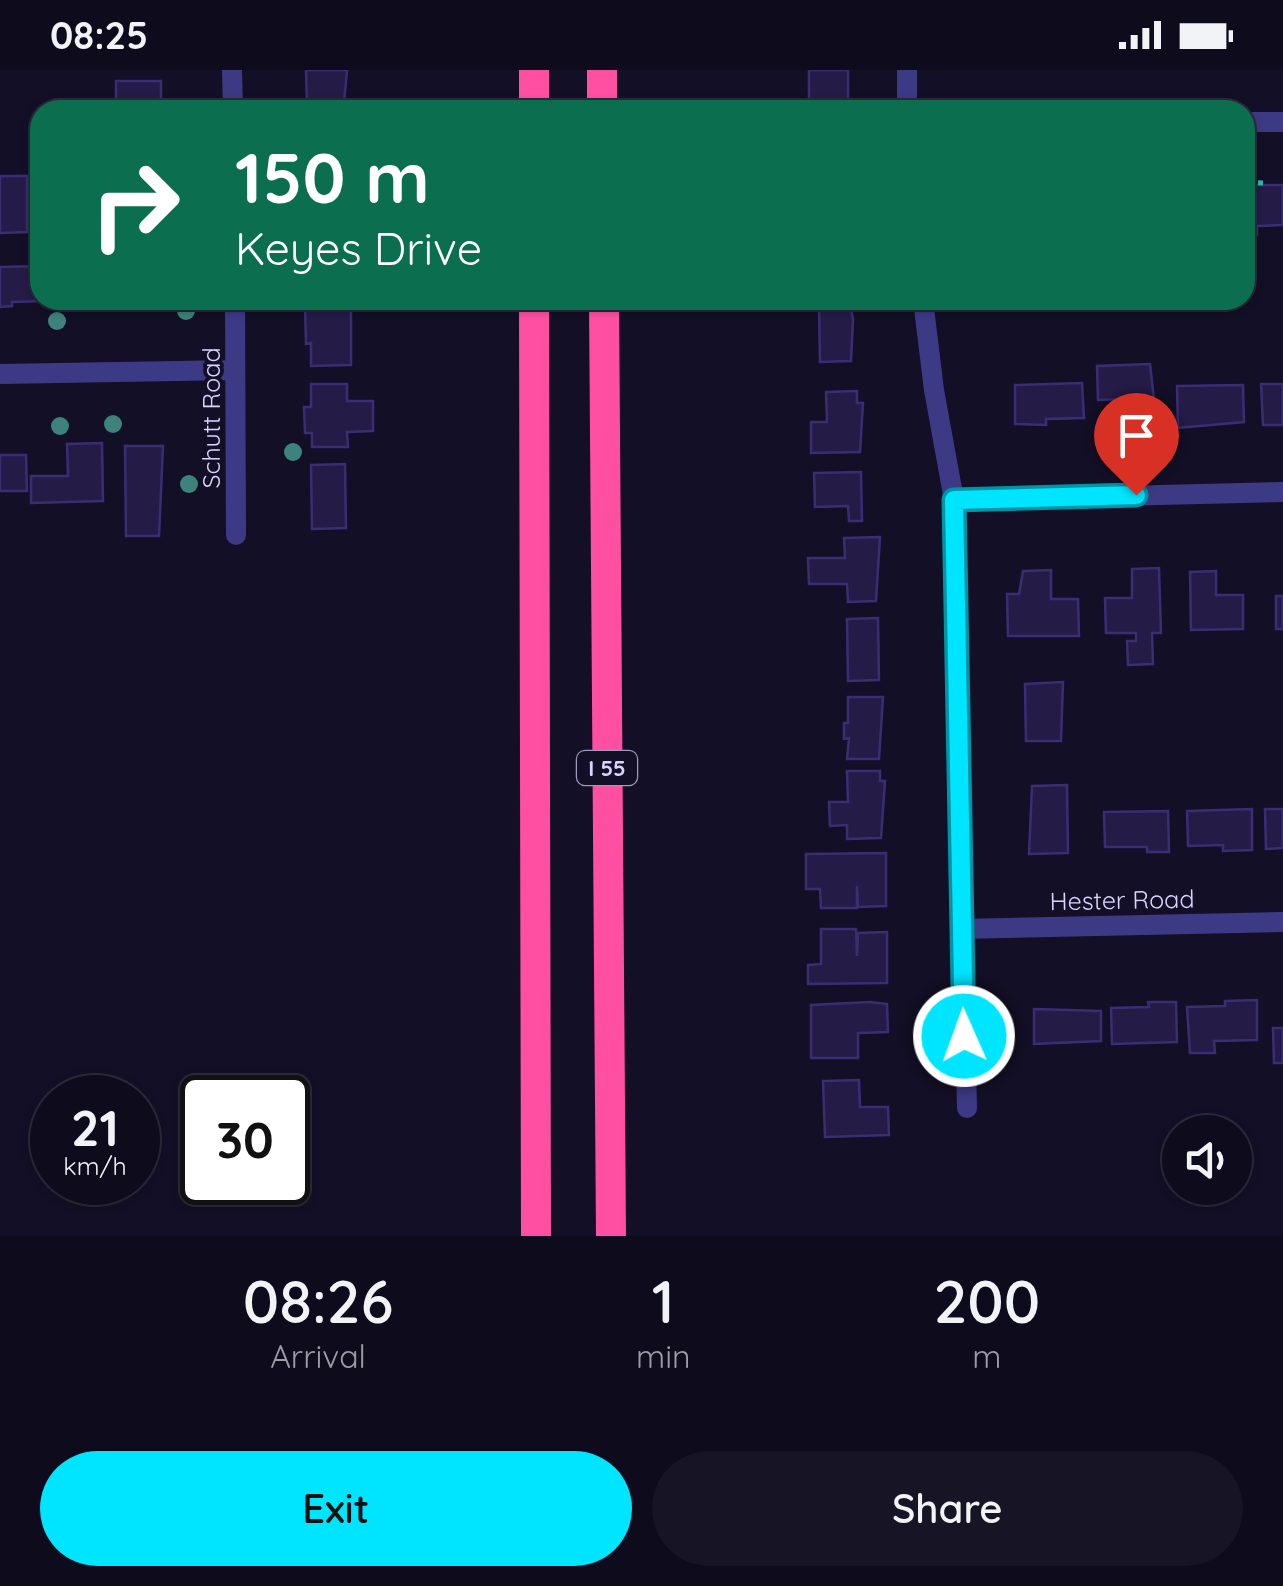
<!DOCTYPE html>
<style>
body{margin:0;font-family:Quicksand,sans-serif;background:#171425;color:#f1f3f6;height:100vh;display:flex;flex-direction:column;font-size:38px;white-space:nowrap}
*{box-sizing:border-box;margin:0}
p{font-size:32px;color:#9b9ba3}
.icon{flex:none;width:55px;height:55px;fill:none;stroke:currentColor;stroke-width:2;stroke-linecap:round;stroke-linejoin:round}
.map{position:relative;height:1166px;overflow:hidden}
.side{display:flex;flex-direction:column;background:#0e0b1c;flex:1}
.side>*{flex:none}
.guide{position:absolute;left:30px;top:30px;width:1225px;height:210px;border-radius:30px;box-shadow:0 2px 8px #0004,0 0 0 2px #2e2b3b;background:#0b6e4f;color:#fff;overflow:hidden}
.controls{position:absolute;left:1162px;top:1045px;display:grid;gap:20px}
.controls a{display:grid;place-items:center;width:90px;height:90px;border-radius:50%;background:#0e0b1c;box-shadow:0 2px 8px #0004,0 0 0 2px #2e2b3b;font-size:50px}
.speed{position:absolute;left:30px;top:1005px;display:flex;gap:20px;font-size:50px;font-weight:700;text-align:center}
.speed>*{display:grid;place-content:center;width:130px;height:130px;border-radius:50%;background:#0e0b1c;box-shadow:0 2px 8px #0004,0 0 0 2px #2e2b3b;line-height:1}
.speed small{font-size:25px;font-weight:400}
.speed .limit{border:5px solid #111;border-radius:15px;background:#fff;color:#111}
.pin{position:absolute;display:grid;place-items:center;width:85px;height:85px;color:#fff;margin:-102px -42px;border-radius:50% 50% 50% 0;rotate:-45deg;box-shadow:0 0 10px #0007}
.pin .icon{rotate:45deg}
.me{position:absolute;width:110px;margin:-55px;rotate:358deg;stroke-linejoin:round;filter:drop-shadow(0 0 8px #0008)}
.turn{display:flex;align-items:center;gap:35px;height:210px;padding:0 40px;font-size:45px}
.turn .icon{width:130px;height:130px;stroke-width:2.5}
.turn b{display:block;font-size:70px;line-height:85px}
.eta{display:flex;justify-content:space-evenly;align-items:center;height:170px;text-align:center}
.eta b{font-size:60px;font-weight:600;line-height:70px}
.primary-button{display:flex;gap:20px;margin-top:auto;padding:20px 40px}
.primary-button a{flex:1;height:115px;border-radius:60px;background:#00e5ff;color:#111;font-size:40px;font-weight:600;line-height:115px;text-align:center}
.primary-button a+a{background:#171425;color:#f1f3f6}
.status{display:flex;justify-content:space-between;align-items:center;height:70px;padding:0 50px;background:#0e0b1c;direction:ltr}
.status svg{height:28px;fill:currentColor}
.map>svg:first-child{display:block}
</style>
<div class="status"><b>08:25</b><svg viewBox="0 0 49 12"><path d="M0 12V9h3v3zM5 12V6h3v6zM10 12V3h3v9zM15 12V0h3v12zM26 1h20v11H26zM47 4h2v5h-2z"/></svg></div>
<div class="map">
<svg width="1283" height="1166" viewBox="0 0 1283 1166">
<rect width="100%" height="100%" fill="#130f26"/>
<path fill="#241b47" stroke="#3b2d73" stroke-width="2.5" d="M306,0H347L344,33L307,36Z
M809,0H848V40H809Z
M116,11H161V40H116Z
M0,106H27V162L0,163Z
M1252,115H1283V155L1257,156V165H1245V120H1252Z
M40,196V230L45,231L12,232V236L0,237V197Z
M309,230H351V295L311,296V273L306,274L305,234Z
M850,234L853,249L851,291L820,292L819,235Z
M1150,294L1157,356L1130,357L1129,329L1098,330L1097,296Z
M1082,313L1084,348L1046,349V355L1015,354V315Z
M311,314H347V331H373V361L347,362L348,377H312V363H305L304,337H311Z
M1261,314H1283V355H1263Z
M1243,315L1244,352L1178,358L1177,316Z
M857,321V333H863L860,382L811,383V352H827L826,322Z
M102,373L103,431L31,433V406H68L67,374Z
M125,376H163L159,466H126Z
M0,385H26L27,421H0Z
M345,394L346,458L312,459L311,395Z
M861,402L862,451H849L848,436L815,437L814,403Z
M880,467L876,531L848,532L847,514H809L808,488H845L844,468Z
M1159,498L1161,563H1152L1153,594L1128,595L1127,571H1136V563H1106L1105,528H1132V499Z
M1051,500V529H1078L1079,566H1008L1007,524H1019L1023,501Z
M1216,501V525H1243V559L1191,560L1190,502Z
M1276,526H1283V559H1276Z
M878,548L879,610L848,611L847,549Z
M1063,612L1061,671H1026L1025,614Z
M848,627H883L879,689H847L849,668L844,669V653H848Z
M847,701H880V711H885L881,768L847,769V755L830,756L829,732H848Z
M1067,715L1068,783L1029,784L1032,716Z
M1252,739V780L1223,781V775L1188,776L1187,741Z
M1265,739H1283V778L1266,779Z
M1168,741L1169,782H1147V777H1105L1104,742Z
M886,783V836L858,837L857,816V838H821L820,819H806V784Z
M821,859H856L857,886L858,863L887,862V913L808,914V895L821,894Z
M1257,930V970L1214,971L1215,983H1190L1187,937L1225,936V931Z
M870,932L887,934L888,962L858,963V988H811V935Z
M1148,932H1176L1177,972L1112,974L1111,938L1149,937Z
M1034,939L1101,941V971L1034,974Z
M1273,958H1283V993H1274Z
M859,1010L860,1037H888L889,1065L825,1067L823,1011Z"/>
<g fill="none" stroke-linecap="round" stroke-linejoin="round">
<path stroke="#2fb8b0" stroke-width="5" stroke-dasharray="5 8" stroke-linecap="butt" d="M1245,112L1264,113"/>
<path stroke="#3d3a85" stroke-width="20" d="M232,0L233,40
M907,0V40
M1245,52H1283
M235,230L236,465
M923,230L934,320L954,430L967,1038
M0,304L235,300
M954,430L1283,422
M961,859L1283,852"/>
<path stroke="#ff4fa3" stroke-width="30" d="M534,0V40
M602,0V40
M534,230L536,1166
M604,230L611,1166"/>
</g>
<g fill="#3d827b">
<circle cx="186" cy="241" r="9"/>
<circle cx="57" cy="251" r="9"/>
<circle cx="113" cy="354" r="9"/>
<circle cx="60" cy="356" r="9"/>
<circle cx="293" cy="382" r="9"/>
<circle cx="189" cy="414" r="9"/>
</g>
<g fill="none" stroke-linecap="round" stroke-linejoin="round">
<defs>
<path id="route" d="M964,966L954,430L1136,425"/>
</defs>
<use href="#route" stroke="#0095a6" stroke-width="25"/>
<use href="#route" stroke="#00e5ff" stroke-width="18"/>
</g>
<g text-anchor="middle" stroke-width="8" stroke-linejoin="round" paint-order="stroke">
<rect fill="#130f26" stroke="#9e99be" stroke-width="2.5" x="577" y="681" width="60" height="34" rx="8"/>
<g font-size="22" font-weight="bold" fill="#d9d4ff">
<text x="607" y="706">I 55</text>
</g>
<g font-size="25" fill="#d9d4ff" stroke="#130f26">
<text transform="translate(211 348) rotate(-90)" y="9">Schutt Road</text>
<text transform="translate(1122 830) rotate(-1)" y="9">Hester Road</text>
</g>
</g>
</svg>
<div class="controls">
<a><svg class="icon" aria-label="sound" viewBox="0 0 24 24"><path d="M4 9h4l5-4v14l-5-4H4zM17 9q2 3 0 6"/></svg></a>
</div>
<div class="speed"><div>21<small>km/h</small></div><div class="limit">30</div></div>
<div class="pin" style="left:1136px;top:425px;background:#d93025"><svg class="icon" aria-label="arrive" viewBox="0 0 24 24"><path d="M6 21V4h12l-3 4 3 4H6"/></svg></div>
<svg class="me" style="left:964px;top:966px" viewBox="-20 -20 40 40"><circle r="17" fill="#00e5ff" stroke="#fff" stroke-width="3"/><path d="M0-11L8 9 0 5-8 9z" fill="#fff"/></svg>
<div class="guide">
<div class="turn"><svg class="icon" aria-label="right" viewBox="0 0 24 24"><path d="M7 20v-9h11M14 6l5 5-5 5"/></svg><div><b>150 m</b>Keyes Drive</div></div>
</div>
</div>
<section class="side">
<div class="eta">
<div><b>08:26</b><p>Arrival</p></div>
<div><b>1</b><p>min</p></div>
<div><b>200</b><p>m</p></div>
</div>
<div class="primary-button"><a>Exit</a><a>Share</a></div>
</section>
